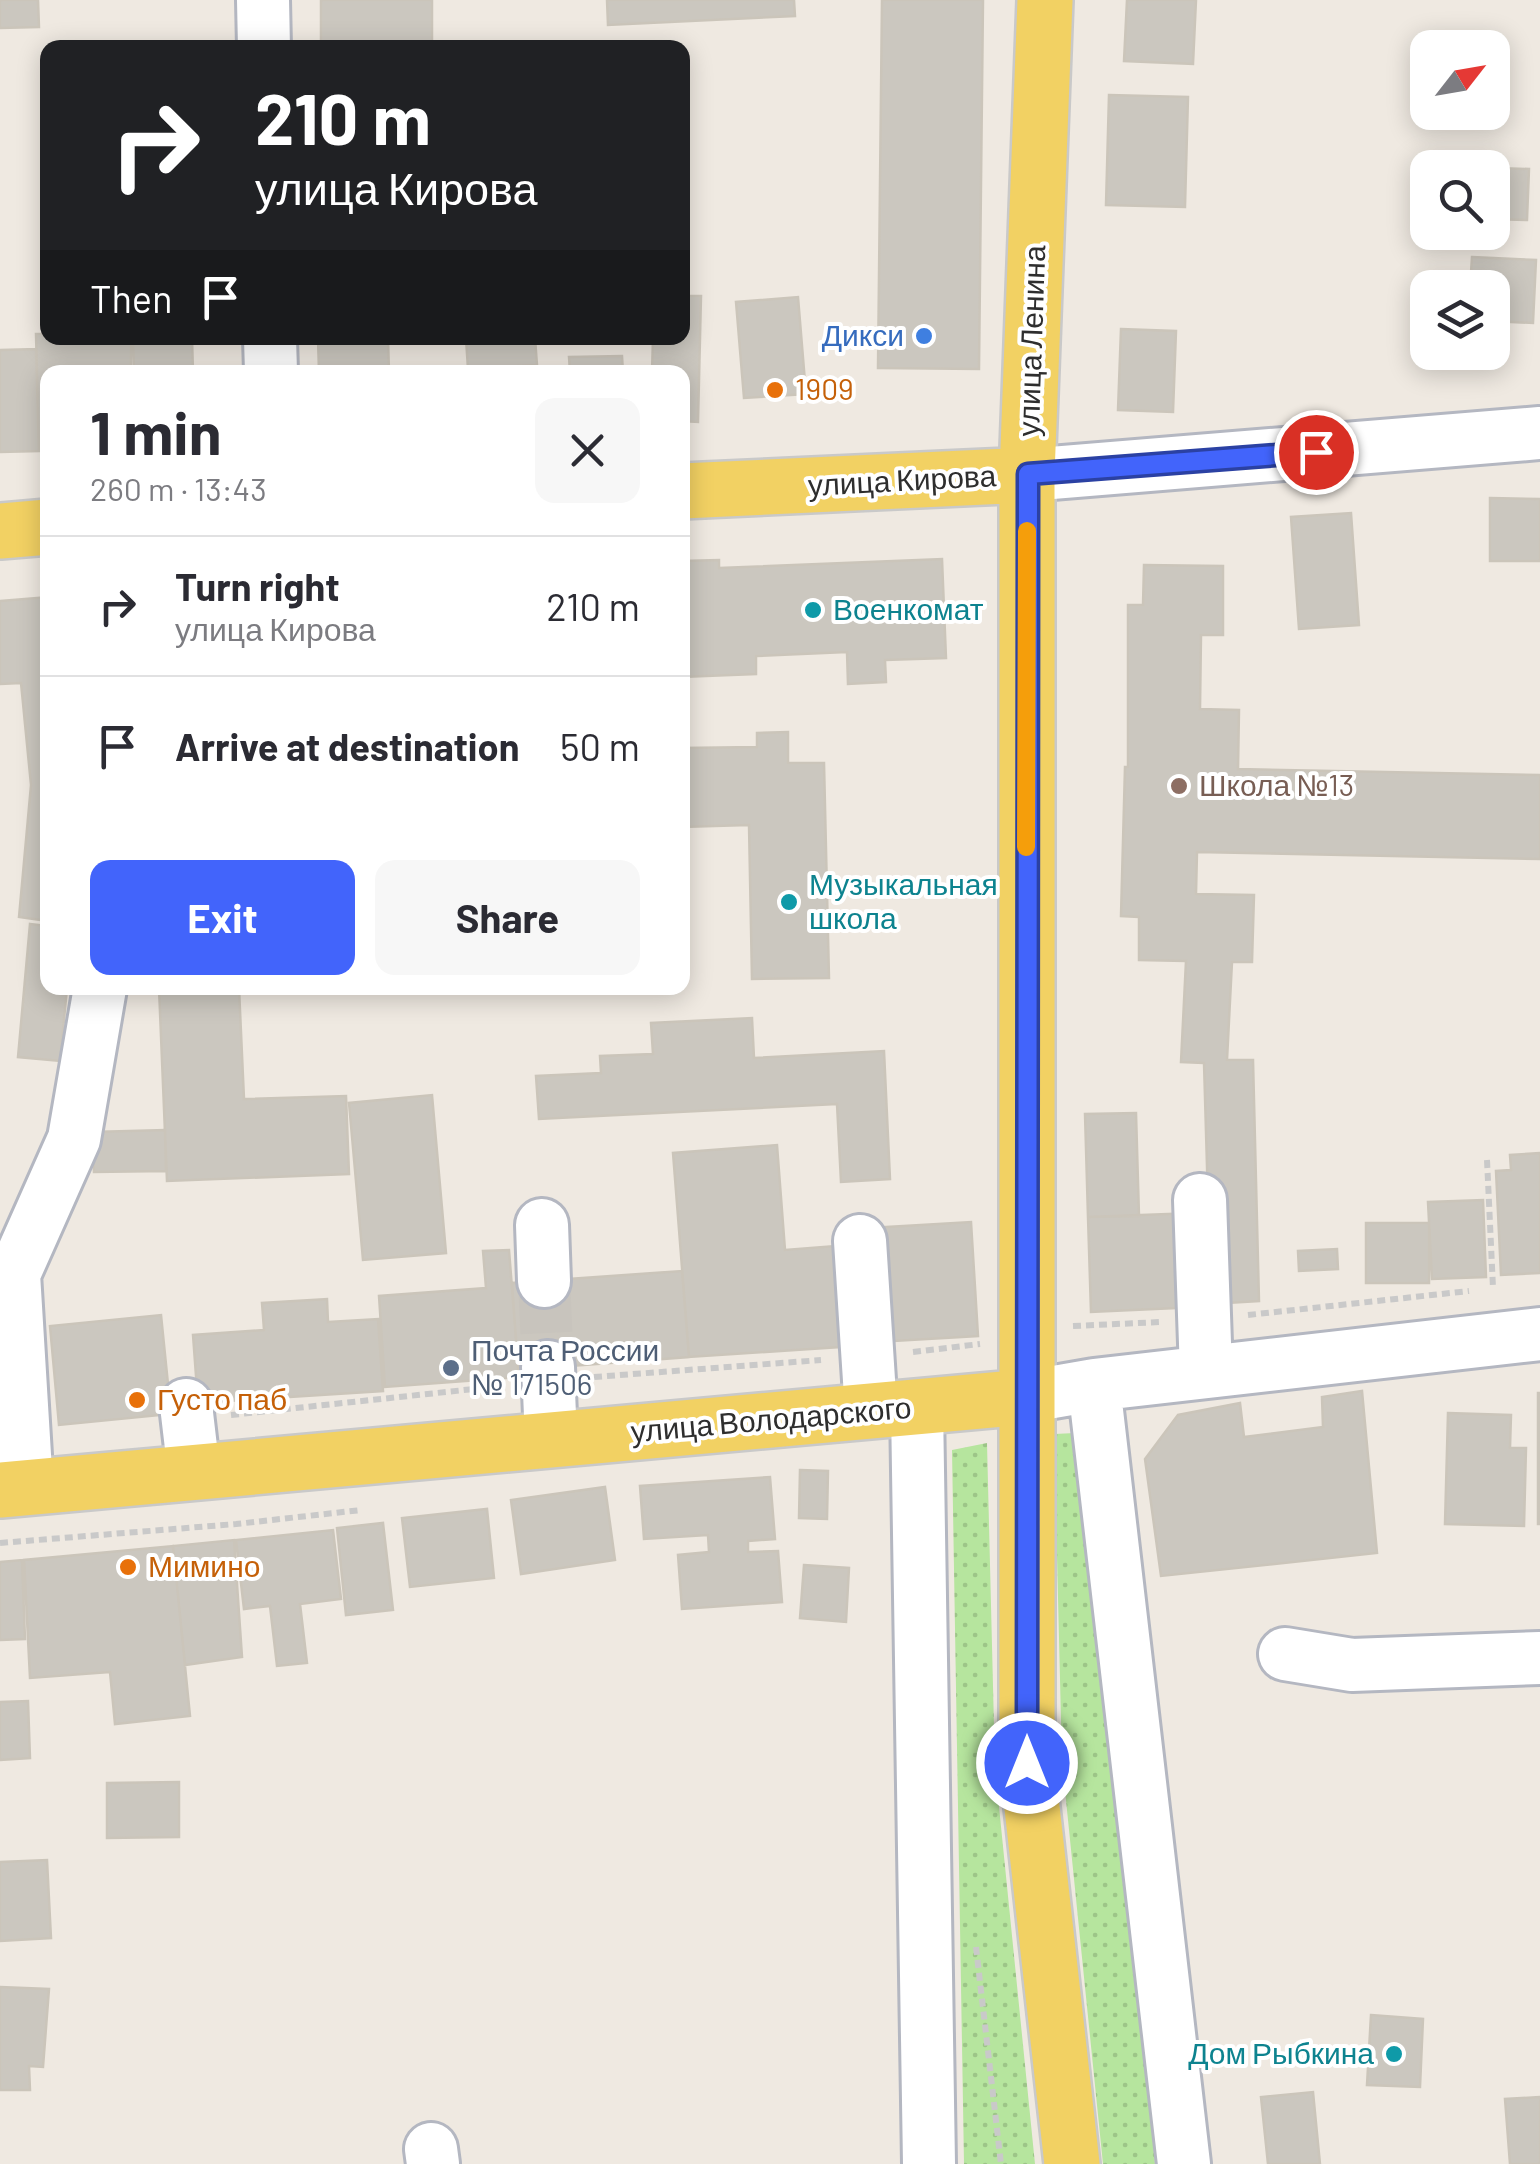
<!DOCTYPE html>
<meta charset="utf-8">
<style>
body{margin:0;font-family:Barlow,sans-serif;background:#f7f7f7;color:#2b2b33;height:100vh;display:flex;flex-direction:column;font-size:38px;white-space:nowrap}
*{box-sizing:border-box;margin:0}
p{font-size:32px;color:#7c7c81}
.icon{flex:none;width:55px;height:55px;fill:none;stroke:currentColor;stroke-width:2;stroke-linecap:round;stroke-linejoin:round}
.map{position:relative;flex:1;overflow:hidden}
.side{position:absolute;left:40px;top:365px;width:650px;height:630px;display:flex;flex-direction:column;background:#fff;border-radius:20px;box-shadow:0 5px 25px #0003}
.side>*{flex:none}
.banner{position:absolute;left:40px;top:40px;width:650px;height:305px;border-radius:20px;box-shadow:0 5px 25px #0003;background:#202124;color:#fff;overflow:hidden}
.needle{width:65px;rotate:59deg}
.buttons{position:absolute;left:1410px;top:30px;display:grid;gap:20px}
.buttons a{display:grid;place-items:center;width:100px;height:100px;border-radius:20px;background:#fff;box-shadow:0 5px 25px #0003;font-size:50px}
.pin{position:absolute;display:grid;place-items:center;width:85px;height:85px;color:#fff;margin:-42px;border:5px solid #fff;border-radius:50%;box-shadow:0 2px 10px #0007}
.me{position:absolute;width:110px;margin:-55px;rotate:0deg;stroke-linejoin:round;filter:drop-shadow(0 0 8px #0008)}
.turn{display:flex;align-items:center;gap:35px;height:210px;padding:0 50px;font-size:45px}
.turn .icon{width:130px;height:130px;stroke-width:2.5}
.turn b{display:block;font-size:70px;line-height:85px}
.then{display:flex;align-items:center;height:95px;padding:0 50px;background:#0003;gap:20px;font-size:38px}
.round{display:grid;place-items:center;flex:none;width:105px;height:105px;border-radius:20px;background:#f7f7f7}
.head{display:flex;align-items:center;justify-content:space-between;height:170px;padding:0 50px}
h1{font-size:60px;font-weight:700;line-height:75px}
.cta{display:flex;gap:20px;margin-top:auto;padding:20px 50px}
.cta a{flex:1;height:115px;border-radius:20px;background:#4264fb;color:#fff;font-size:40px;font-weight:700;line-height:115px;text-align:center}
.cta a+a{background:#f7f7f7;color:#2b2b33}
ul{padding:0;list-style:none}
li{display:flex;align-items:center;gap:30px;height:140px;padding:0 50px;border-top:2px solid #e1e1e2}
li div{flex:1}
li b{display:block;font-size:38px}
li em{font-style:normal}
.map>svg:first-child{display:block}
</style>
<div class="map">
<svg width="1540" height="2164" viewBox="0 0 1540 2164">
<defs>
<pattern id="grass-dots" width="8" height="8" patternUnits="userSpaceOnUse" patternTransform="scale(2.5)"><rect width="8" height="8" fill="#b6e59e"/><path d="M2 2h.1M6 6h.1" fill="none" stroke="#9dc588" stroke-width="1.8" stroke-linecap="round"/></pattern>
</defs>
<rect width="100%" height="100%" fill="#efe9e1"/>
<path fill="url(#grass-dots)" d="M1097,1432L1155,2164H1103L1062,1761L1054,1434Z
M987,1443L995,1767L1035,2164H964L952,1450Z"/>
<path fill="#cbc7bf" stroke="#cbc5ba" stroke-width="2.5" d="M0,0H38L39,27L0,28Z
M321,0H432V48H321Z
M607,0H794L795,16L608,25Z
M882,0H983L979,369L878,368Z
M1127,0H1196L1193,64L1124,61Z
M1109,95L1188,97L1185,207L1106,205Z
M1496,168L1529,169L1527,220L1492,219V185H1496Z
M1472,257L1536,260L1533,323L1492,321V288H1470Z
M682,296H701L698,422L682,421V372H652L653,338H682Z
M798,297L806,394L744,398L736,302Z
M1121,329L1176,331L1173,412L1118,410Z
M36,334H48V338H131V372H48V451H39Z
M133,338H192L193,372H134Z
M318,338H388L389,372H319Z
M466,338H535L537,365L468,369Z
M36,349L39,451L0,452V350Z
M622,356L623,372H570L569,357Z
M1490,498L1540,499V561H1490Z
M1351,513L1359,625L1299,629L1291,517Z
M942,559L946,658L885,660L886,682L848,684L847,652L756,656V674L682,677V561L719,560V568Z
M1144,565L1223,566V635H1201L1200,709L1239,710L1238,769L1540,775V859L1197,852L1196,894L1254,895L1252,962H1232L1227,1060H1253L1259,1301L1211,1304L1204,1063L1181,1062L1186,961L1139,960V917L1121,916L1125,767H1128V605H1143Z
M48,597V921L19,917L31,785L21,683L0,684V601Z
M788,732V763H824L829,978L752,979L749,825L682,827V748L757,747V733Z
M30,924L48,926V988H67L60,1061L18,1057Z
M159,988H239L244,1099L346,1096L349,1174L167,1181Z
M752,1018L754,1058L884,1051L890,1179L841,1182L837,1104L539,1119L536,1076L601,1073L600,1056L653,1054L651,1023Z
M432,1095L446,1253L363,1260L349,1103Z
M1136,1113L1139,1216L1088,1217L1085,1114Z
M165,1130L166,1171L94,1172L92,1132Z
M777,1145L785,1250L848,1245L855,1346L689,1357L673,1153Z
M1540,1153V1273L1501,1275L1496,1171L1511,1170L1510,1155Z
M1483,1200L1486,1277L1432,1279L1428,1202Z
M1194,1213L1198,1307L1091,1312L1088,1217Z
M971,1222L978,1336L877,1342L870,1228Z
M1366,1223H1429V1283H1366Z
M1337,1249L1338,1269L1299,1271L1298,1251Z
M509,1250L519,1377L385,1387L379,1296L486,1288L483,1251Z
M682,1271L689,1357L518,1370L512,1283Z
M327,1299L328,1322L378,1319L383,1391L198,1403L193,1335L264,1330L262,1303Z
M161,1315L171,1414L59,1425L50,1326Z
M1362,1391L1377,1553L1161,1576L1145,1459L1178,1415L1240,1403L1244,1437L1323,1427L1322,1397Z
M1538,1393H1540V1524H1538Z
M1448,1413L1511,1415L1510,1448H1526L1524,1526L1445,1524Z
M800,1470L828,1471L827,1519L799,1518Z
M770,1477L775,1539L748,1541V1552L778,1551L782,1602L682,1609L678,1555L709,1552L708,1535L644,1539L640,1486Z
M605,1487L615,1560L521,1574L511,1500Z
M487,1509L494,1578L410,1587L402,1518Z
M383,1523L393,1610L346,1615L337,1528Z
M333,1530L341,1599L300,1604L307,1663L277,1666L270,1606L244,1609L236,1540Z
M234,1540L242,1657L185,1665L173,1546Z
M173,1546L190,1716L115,1724L110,1672L30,1678L24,1560Z
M22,1560L25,1639L0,1640V1562Z
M804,1565L849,1568L846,1622L800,1618Z
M28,1701L30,1758L0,1760V1702Z
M179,1782V1837L107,1838V1783Z
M47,1860L51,1938L0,1941V1862Z
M0,1987L49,1989L43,2067L29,2066L30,2090H0Z
M1371,2015L1423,2019L1420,2087L1367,2085Z
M1313,2092L1320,2164H1268L1261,2097Z
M1540,2097V2164H1510L1505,2099Z"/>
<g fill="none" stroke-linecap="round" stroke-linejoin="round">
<path stroke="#c8c4bd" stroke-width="52" stroke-dasharray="52 26" stroke-linecap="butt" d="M544,1281L548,1367"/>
<defs>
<path id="minor" d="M263,0L264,48
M270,338L271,372
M1027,475L1540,433
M1200,1200L1206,1372
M542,1225L544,1281
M860,1241L871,1411
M548,1367L551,1440
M1094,1385L1184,2164
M1025,1397L1094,1385L1540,1334
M186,1405L194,1473
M917,1407L929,2164
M27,1488L14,1274L74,1139L100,988
M1285,1654L1352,1665L1540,1658
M431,2149L433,2164"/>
<path id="major" d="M1045,0L1027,475V1763L1072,2164
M682,491L1027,475
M0,531L48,527
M0,1490L1025,1397"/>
</defs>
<use href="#minor" stroke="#b4b7c1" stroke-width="58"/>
<use href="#major" stroke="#c9c9c9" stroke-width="60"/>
<path stroke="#c9c9c9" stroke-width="6" stroke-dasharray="8 5" stroke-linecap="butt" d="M1487,1160L1493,1288
M1248,1315L1469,1291
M1073,1326L1161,1322
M913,1352L980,1344
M594,1377L821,1360
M231,1415L502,1386
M0,1543L236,1524L361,1510
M976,1947L1001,2164"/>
<use href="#minor" stroke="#fff" stroke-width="52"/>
<use href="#major" stroke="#f2d163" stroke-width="55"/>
</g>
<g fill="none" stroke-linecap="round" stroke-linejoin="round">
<defs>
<path id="route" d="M1027,1763L1028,474L1316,452"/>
</defs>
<use href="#route" stroke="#2b41a3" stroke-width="25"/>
<use href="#route" stroke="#4264fb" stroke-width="18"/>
<path stroke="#f59e0b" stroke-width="18" d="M1026,847L1027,531"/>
</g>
<circle fill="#3f7fe0" stroke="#fff" stroke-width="4" cx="924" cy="336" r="10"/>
<g fill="#e8710a" stroke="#fff" stroke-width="4">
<circle cx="775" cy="390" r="10"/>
<circle cx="137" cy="1400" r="10"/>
<circle cx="128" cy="1567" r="10"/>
</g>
<g fill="#0f9aa8" stroke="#fff" stroke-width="4">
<circle cx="813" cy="610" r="10"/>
<circle cx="789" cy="902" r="10"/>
<circle cx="1394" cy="2054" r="10"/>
</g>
<circle fill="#8d6e63" stroke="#fff" stroke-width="4" cx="1179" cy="786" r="10"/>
<circle fill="#5c6f8a" stroke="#fff" stroke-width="4" cx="451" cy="1368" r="10"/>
<g text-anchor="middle" stroke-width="8" stroke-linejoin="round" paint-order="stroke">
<g font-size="30" fill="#366cbe" stroke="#fff" text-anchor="end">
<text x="904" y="346">Дикси</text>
</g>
<g font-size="30" fill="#2e2e2e" stroke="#fff">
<text transform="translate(1032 341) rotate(-88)" y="10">улица Ленина</text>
<text transform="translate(902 481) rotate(-3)" y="10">улица Кирова</text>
<text transform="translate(771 1420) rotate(-5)" y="10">улица Володарского</text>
</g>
<g font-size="30" fill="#c56008" stroke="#fff" text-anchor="start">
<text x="795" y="400">1909</text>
<text x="157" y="1410">Густо паб</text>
<text x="148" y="1577">Мимино</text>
</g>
<g font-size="30" fill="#0d838f" stroke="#fff" text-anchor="start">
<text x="833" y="620">Военкомат</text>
<text x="809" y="895">Музыкальная<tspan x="809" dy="34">школа</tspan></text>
<text x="1374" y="2064" text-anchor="end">Дом Рыбкина</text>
</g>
<g font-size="30" fill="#785e54" stroke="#fff" text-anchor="start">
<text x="1199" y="796">Школа №13</text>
</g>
<g font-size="30" fill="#4e5e75" stroke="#fff" text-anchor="start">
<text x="471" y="1361">Почта России<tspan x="471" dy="34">№ 171506</tspan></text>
</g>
</g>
</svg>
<div class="buttons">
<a><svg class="needle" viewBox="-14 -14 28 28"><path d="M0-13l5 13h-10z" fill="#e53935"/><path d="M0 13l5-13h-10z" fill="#7c7c81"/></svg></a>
<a><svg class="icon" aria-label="search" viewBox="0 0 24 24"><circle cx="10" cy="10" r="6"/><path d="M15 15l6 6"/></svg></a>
<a><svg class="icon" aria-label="layers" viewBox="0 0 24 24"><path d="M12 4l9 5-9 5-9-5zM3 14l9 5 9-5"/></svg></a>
</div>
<div class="pin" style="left:1316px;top:452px;background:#d93025"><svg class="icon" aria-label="arrive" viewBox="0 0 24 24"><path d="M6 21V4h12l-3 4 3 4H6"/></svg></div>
<svg class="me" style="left:1027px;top:1763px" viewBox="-20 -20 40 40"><circle r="17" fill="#4264fb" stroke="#fff" stroke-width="3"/><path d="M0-11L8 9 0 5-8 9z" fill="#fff"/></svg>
<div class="banner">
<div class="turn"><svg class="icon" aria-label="right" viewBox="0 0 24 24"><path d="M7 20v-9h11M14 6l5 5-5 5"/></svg><div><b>210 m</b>улица Кирова</div></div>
<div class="then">Then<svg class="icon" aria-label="arrive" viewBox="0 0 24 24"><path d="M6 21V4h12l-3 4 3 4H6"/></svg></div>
</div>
<section class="side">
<div class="head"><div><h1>1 min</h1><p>260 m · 13:43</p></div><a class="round"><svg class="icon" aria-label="close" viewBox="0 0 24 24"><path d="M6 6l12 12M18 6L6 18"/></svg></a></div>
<ul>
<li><svg class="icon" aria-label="right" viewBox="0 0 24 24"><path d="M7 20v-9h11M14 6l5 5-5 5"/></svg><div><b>Turn right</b><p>улица Кирова</p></div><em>210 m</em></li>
<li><svg class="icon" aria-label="arrive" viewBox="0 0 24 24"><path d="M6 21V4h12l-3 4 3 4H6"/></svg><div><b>Arrive at destination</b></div><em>50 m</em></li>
</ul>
<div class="cta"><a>Exit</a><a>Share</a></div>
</section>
</div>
